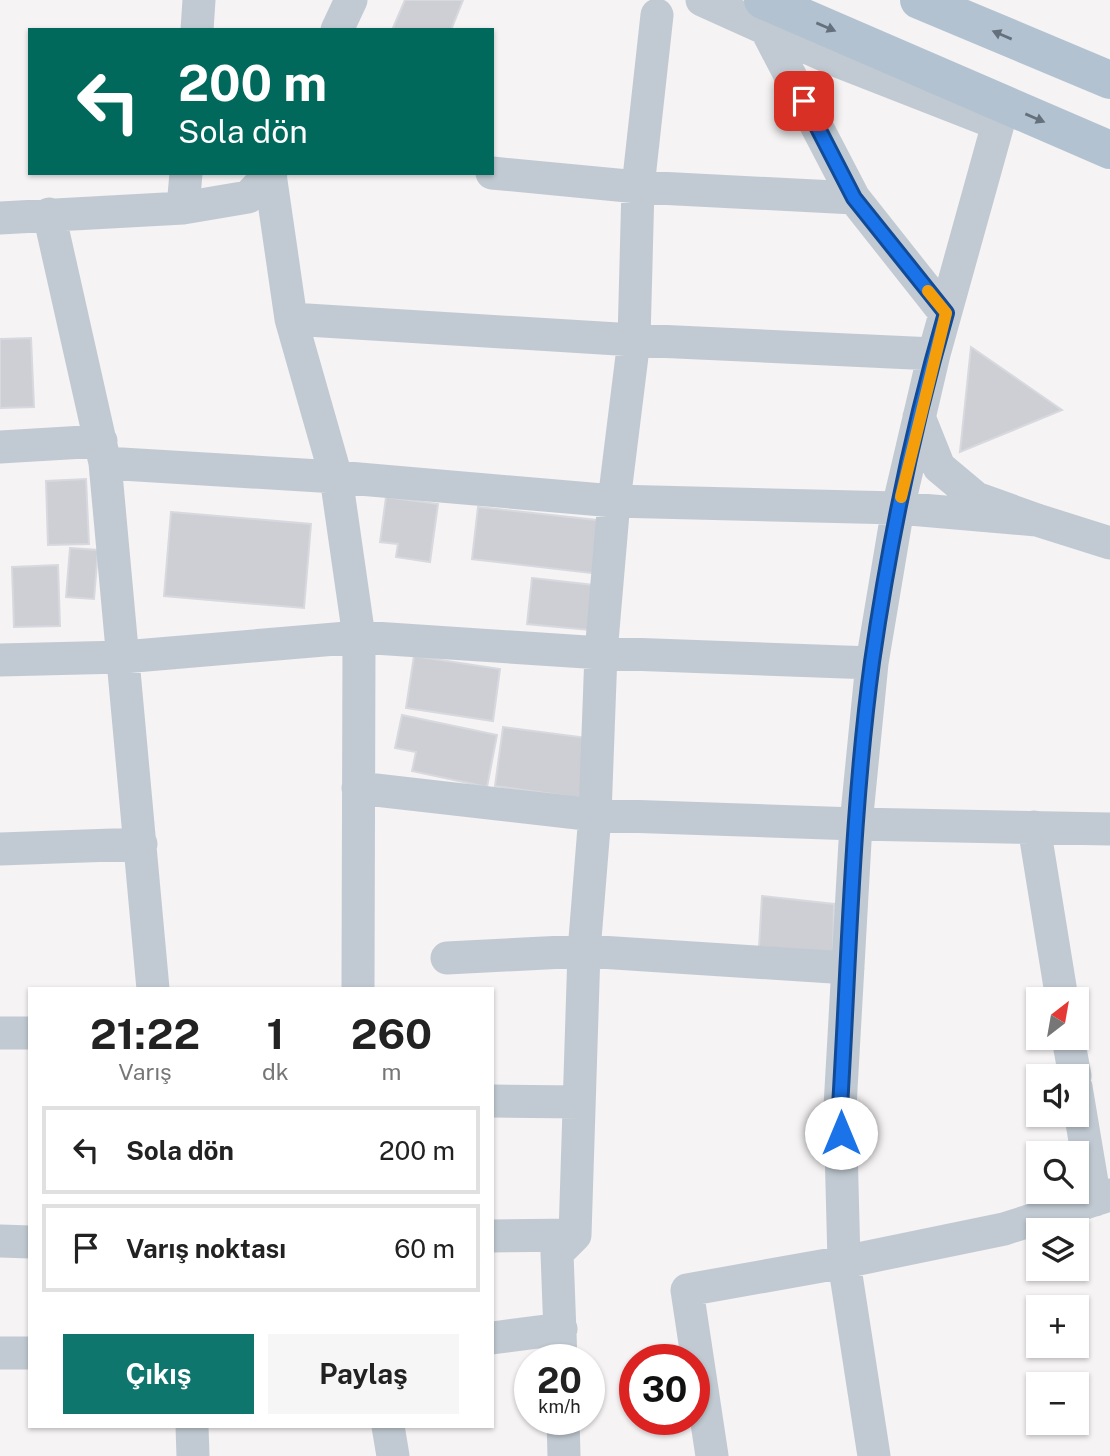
<!DOCTYPE html>
<html lang="tr">
<meta charset="utf-8">
<style>
body{margin:0;font-family:"Public Sans",sans-serif;background:#f6f6f6;color:#222;height:100vh;display:flex;flex-direction:column;font-size:26px;white-space:nowrap}
*{box-sizing:border-box;margin:0}
p{font-size:23px;color:#767676}
.icon{flex:none;width:38px;height:38px;fill:none;stroke:currentColor;stroke-width:2;stroke-linecap:round;stroke-linejoin:round}
.map{position:relative;flex:1;overflow:hidden}
.side{position:absolute;left:28px;top:987px;width:466px;height:441px;display:flex;flex-direction:column;background:#fff;border-radius:0px;box-shadow:0 2px 5px #0004}
.side>*{flex:none}
.banner{position:absolute;left:28px;top:28px;width:466px;height:147px;border-radius:0px;box-shadow:0 2px 5px #0004;background:#00695c;color:#fff;overflow:hidden}
.needle{width:46px;rotate:31deg}
.controls{position:absolute;left:1026px;top:987px;display:grid;gap:14px}
.controls a{display:grid;place-items:center;width:63px;height:63px;border-radius:0px;background:#fff;box-shadow:0 2px 5px #0004;font-size:35px}
.speed{position:absolute;left:514px;top:1344px;display:flex;gap:14px;font-size:35px;font-weight:700;text-align:center}
.speed>*{display:grid;place-content:center;width:91px;height:91px;border-radius:50%;background:#fff;box-shadow:0 2px 5px #0004;line-height:1}
.speed small{font-size:18px;font-weight:400}
.speed .limit{border:10px solid #d22;background:#fff;color:#111}
.pin{position:absolute;display:grid;place-items:center;width:60px;height:60px;color:#fff;margin:-30px;border-radius:14px;box-shadow:0 4px 10px #0006}
.me{position:absolute;width:77px;margin:-38px;rotate:0deg;stroke-linejoin:round;filter:drop-shadow(0 0 5px #0008)}
.turn{display:flex;align-items:center;gap:24px;height:147px;padding:0 35px;font-size:32px}
.turn .icon{width:91px;height:91px;stroke-width:2.5}
.turn b{display:block;font-size:49px;line-height:60px}
.eta{display:flex;justify-content:space-evenly;align-items:center;height:119px;text-align:center}
.eta b{font-size:42px;font-weight:700;line-height:49px}
.action{display:flex;gap:14px;margin-top:auto;padding:14px 35px}
.action a{flex:1;height:80px;border-radius:0px;background:#0f766e;color:#fff;font-size:28px;font-weight:700;line-height:80px;text-align:center}
.action a+a{background:#f6f6f6;color:#222}
ul{padding:0;list-style:none}
li{display:flex;align-items:center;gap:21px;height:88px;margin:0 14px 10px;padding:0 21px;border:4px solid #e0e0e0;border-radius:0px}
li div{flex:1}
li b{display:block;font-size:26px}
li em{font-style:normal}
.map>svg:first-child{display:block}
</style>
<div class="map">
<svg width="1110" height="1456" viewBox="0 0 1110 1456">
<rect width="100%" height="100%" fill="#f5f3f3"/>
<path fill="#cdcfd5" stroke="#d7d9de" stroke-width="2" d="M405,0H463L451,30H392Z
M31,338L34,407L0,408V339Z
M971,347L1062,410L960,452Z
M86,479L89,544L48,545L46,481Z
M386,497L438,504L430,562L396,557L398,544L380,542Z
M478,507L605,521L599,574L472,559Z
M171,512L311,524L304,608L164,596Z
M70,548L98,550L94,599L66,597Z
M58,565L60,626L14,627L12,567Z
M532,578L593,585L589,630L527,624Z
M414,656L500,669L493,721L406,708Z
M402,715L497,735L487,787L412,771L416,752L395,748Z
M503,727L588,738L580,798L495,786Z
M762,896L834,904L833,952L759,947Z"/>
<g fill="none" stroke-linecap="round" stroke-linejoin="round">
<path stroke="#c1cad2" stroke-width="33" d="M702,0L837,61L998,124L934,354L898,508L872,663L856,824L840,1107L844,1262L874,1456
M766,29L854,198L945,313
M197,30L199,0
M337,30L351,0
M492,173L638,187L854,198
M270,174L291,319L336,477L359,637L358,989
M183,208L186,173
M49,214L105,463L153,989
M0,218L183,208L248,197L271,173
M291,319L634,340L934,354
M919,417L939,467L976,498L1037,520L1110,543
M0,447L101,441
M105,463L336,477L614,501L898,508L1037,520
M0,660L123,657L359,637L601,653L872,663
M358,788L595,815L856,824L1110,829
M1034,827L1062,999
M0,849L141,844
M447,958L584,951L848,968
M0,1033H30
M1068,1038L1075,1076
M1076,1087L1095,1200
M492,1101L579,1102
M492,1236L575,1235
M0,1241L30,1242
M492,1338L561,1329
M0,1353H30
M561,1360L557,1253L575,1235L584,951L595,815L601,653L614,501L634,340L638,187L657,15
M563,1419L564,1456
M192,1426L193,1456
M388,1426L393,1456
M712,1456L687,1290L844,1262L1004,1229L1110,1195"/>
<path stroke="#b3c2d1" stroke-width="38" d="M763,0L1110,150
M919,0L1110,80"/>
</g>
<defs><path id="oneway-solid" d="M-6-.8H1V-3.2L6.5 0L1 3.2V.8H-6Z" transform="scale(1.75)"/></defs>
<g fill="#64717d">
<use href="#oneway-solid" transform="translate(826 27) rotate(23)"/>
<use href="#oneway-solid" transform="translate(1002 35) rotate(-157)"/>
<use href="#oneway-solid" transform="translate(1035 118) rotate(23)"/>
</g>
<g fill="none" stroke-linecap="round" stroke-linejoin="round">
<defs>
<path id="route" d="M804,101L854,198L946,313C913,427 889,544 872,662C852,809 849,959 840,1107L841,1133"/>
</defs>
<use href="#route" stroke="#114b97" stroke-width="18"/>
<use href="#route" stroke="#1a73e8" stroke-width="12"/>
<path stroke="#f59e0b" stroke-width="12" d="M901,497L946,313L928,291"/>
</g>
</svg>
<div class="controls">
<a><svg class="needle" viewBox="-14 -14 28 28"><path d="M0-13l5 13h-10z" fill="#e53935"/><path d="M0 13l5-13h-10z" fill="#767676"/></svg></a>
<a><svg class="icon" aria-label="sound" viewBox="0 0 24 24"><path d="M4 9h4l5-4v14l-5-4H4zM17 9q2 3 0 6"/></svg></a>
<a><svg class="icon" aria-label="search" viewBox="0 0 24 24"><circle cx="10" cy="10" r="6"/><path d="M15 15l6 6"/></svg></a>
<a><svg class="icon" aria-label="layers" viewBox="0 0 24 24"><path d="M12 4l9 5-9 5-9-5zM3 14l9 5 9-5"/></svg></a>
<a>+</a>
<a>−</a>
</div>
<div class="speed"><div>20<small>km/h</small></div><div class="limit">30</div></div>
<div class="pin" style="left:804px;top:101px;background:#d93025"><svg class="icon" aria-label="arrive" viewBox="0 0 24 24"><path d="M6 21V4h12l-3 4 3 4H6"/></svg></div>
<svg class="me" style="left:841px;top:1133px" viewBox="-20 -20 40 40"><circle r="19" fill="#fff"/><path d="M0-13L10 11 0 6-10 11z" fill="#1a73e8"/></svg>
<div class="banner">
<div class="turn"><svg class="icon" aria-label="left" viewBox="0 0 24 24"><path d="M17 20v-9H6M10 6l-5 5 5 5"/></svg><div><b>200 m</b>Sola dön</div></div>
</div>
<section class="side">
<div class="eta">
<div><b>21:22</b><p>Varış</p></div>
<div><b>1</b><p>dk</p></div>
<div><b>260</b><p>m</p></div>
</div>
<ul>
<li><svg class="icon" aria-label="left" viewBox="0 0 24 24"><path d="M17 20v-9H6M10 6l-5 5 5 5"/></svg><div><b>Sola dön</b></div><em>200 m</em></li>
<li><svg class="icon" aria-label="arrive" viewBox="0 0 24 24"><path d="M6 21V4h12l-3 4 3 4H6"/></svg><div><b>Varış noktası</b></div><em>60 m</em></li>
</ul>
<div class="action"><a>Çıkış</a><a>Paylaş</a></div>
</section>
</div>
